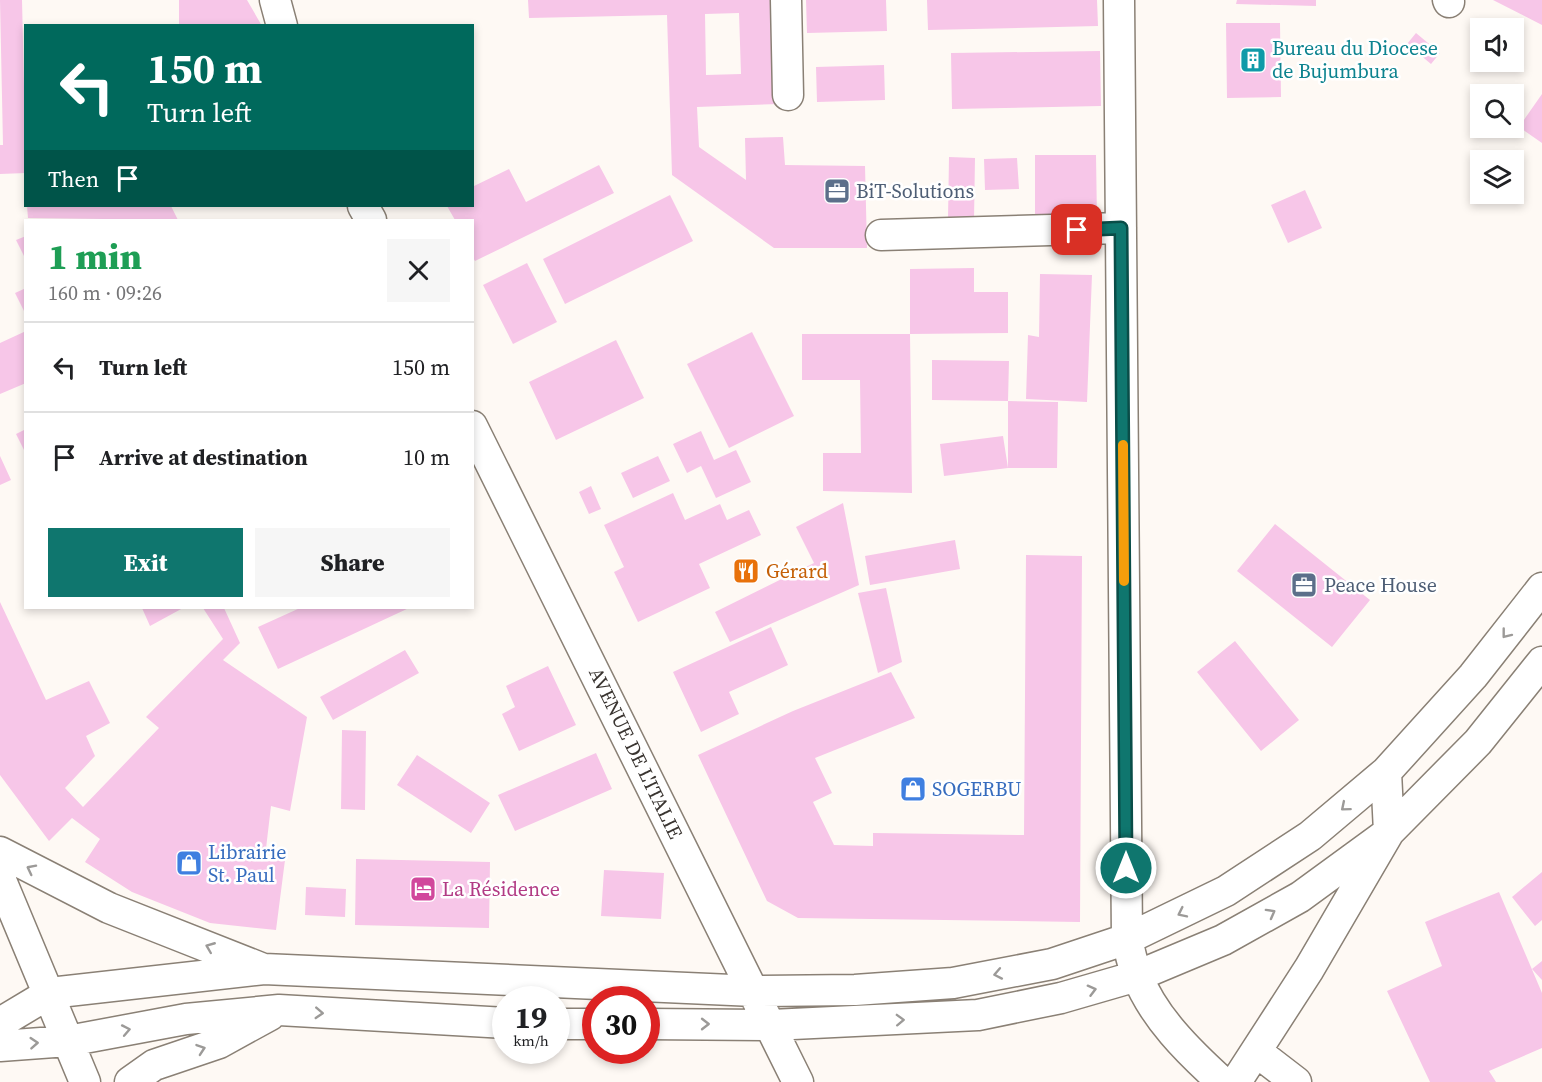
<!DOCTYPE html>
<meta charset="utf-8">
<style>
body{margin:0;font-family:"Source Serif 4",serif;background:#f6f6f6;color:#202124;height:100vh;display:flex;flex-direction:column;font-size:22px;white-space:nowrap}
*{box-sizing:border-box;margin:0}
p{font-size:20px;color:#757577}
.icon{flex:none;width:33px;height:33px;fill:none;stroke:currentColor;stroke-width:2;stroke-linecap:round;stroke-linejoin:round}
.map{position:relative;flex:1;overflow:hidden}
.details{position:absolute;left:24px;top:219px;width:450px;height:390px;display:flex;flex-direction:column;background:#fff;border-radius:0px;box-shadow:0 3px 9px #0003}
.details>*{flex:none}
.guide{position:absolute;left:24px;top:24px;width:450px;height:183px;border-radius:0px;box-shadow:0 3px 9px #0003;background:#00695c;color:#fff;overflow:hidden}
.fabs{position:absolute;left:1470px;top:18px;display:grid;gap:12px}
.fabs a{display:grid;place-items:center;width:54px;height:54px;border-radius:0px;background:#fff;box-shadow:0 3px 9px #0003;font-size:30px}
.speed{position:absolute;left:492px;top:986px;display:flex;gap:12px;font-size:30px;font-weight:700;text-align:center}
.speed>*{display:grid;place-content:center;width:78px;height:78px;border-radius:50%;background:#fff;box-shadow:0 3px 9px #0003;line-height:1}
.speed small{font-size:15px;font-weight:400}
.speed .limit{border:9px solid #d22;background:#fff;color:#111}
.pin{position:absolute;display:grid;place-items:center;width:51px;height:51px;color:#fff;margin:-26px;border-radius:12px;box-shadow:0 3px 9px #0006}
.me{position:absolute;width:66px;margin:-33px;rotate:0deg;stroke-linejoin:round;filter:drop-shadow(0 0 4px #0008)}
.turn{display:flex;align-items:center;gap:21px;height:126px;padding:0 24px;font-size:27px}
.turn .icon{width:78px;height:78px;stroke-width:2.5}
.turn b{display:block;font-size:42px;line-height:51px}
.then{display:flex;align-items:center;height:57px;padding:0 24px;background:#0003;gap:12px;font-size:22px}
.round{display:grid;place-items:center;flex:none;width:63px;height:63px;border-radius:0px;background:#f6f6f6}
.headline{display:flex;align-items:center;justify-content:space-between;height:102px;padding:0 24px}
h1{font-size:36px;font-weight:800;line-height:45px;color:#1e9e55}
.primary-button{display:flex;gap:12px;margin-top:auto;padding:12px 24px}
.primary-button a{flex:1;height:69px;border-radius:0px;background:#0f766e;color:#fff;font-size:24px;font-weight:800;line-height:69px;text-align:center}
.primary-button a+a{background:#f6f6f6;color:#202124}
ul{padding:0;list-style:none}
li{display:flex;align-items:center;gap:18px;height:90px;padding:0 24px;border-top:2px solid #e0e0e0}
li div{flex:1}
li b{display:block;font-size:22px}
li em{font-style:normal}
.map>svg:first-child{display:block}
</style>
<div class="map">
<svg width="1542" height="1082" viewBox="0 0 1542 1082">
<rect width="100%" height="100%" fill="#fef9f4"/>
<path fill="#f7c6e8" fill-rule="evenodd" d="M0,0H22L26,173L0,174V145H3Z
M179,0H247L262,26H179Z
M528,0H775L779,104L697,107L699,147L746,180L745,138L783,137L785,165L865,166L867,248H774L672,175L667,15L529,18ZM739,13L741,74L706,75L705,14Z
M806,0H886L887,31L807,33Z
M927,0H1097L1098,26L928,30Z
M1237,0H1316V6L1236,4Z
M1493,0H1542V25Z
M1226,23H1280L1281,97L1227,98Z
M1416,33L1440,53L1431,64L1407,44Z
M1100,51L1101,106L952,109L951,53Z
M884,65L885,100L817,102L816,67Z
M1542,94V143L1519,127Z
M1035,155H1096L1097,220H1035Z
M949,157L975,158L974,220L948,219Z
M1017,158L1019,189L985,190L984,159Z
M599,165L614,193L475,261L472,256V220H455L447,206H472V187L509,169L526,202Z
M1305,190L1322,228L1288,243L1271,205Z
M670,195L693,241L565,304L543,259Z
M27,206H171L178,220L28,218Z
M26,236V260L16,240Z
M527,263L557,322L513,344L483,285Z
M974,268V292H1008V333L910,334V269Z
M1040,274L1092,275L1087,402L1026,399L1028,335L1039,337Z
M26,288V315L15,293Z
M26,331V383L0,394V343Z
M752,332L794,416L729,448L687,364Z
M802,334H910L912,493L823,491V453H861L860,380H802Z
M616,340L644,398L556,440L529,382Z
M932,360L1009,361L1008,401L1058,402L1057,468H1008L944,476L940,444L1003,436L1008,468V401L932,400Z
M26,429V454L16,434Z
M701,431L714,460L736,450L751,482L716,498L701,466L687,473L673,444Z
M0,456L11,480L0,485Z
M658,456L670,481L633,498L621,473Z
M591,486L601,509L589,514L579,492Z
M673,493L685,520L720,504L727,520L749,510L761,535L699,564L710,588L638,622L614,572L624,567L604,525Z
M843,503L859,585L730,642L715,612L814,563L796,527Z
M1275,524L1370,600L1332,647L1237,571Z
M955,540L960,569L870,585L865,556Z
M1026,555L1082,556L1080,922L798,918L767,901L698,755L793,711L891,672L915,718L815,758L832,793L813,802L834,845L873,846V833L1024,835Z
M886,588L902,662L878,673L858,593Z
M0,602L46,700L89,681L110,723L86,736L95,756L65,788L83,807L159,728L146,717L223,639L203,608H224L240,643L223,660L307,717L290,811L271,806L265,857L285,860L276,930L210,923L132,892L85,862L100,839L72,818L49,841L0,775Z
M142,608H183L150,626Z
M300,608H409L278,669L258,627Z
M771,627L788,665L729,692L739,714L701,732L673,672Z
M1235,641L1299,720L1261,751L1197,672Z
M405,650L419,673L333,720L320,697Z
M548,666L576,725L519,751L502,714L515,707L506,686Z
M342,730L366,731L365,810L341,809Z
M596,753L612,789L515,831L498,795Z
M417,755L490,803L471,833L397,785Z
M356,859L490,862L489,928L355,925Z
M604,870L664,873L661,919L601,916Z
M1542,872V920L1535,926L1512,897Z
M306,887L346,889L345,917L305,915Z
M1499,892L1542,993V1048L1489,1071L1496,1082H1430L1387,991L1442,966L1425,922Z
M1542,961V980L1532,969Z"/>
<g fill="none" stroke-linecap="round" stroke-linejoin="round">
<defs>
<path id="minor" d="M275,0L282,26
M786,0L788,95
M1119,0L1127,939C1130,951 1132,964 1137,975C1153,1017 1189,1052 1222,1082
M1448,0L1449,2
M363,206L371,220
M881,235L1121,228
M472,426L798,1082
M0,852L109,908L261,968
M0,878L85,1082
M0,1023L50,993L264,969L754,991L855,990L953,983L1052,964L1127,939L1226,891L1310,836L1386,772L1473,676L1542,588
M556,1024H596
M646,1024L772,1025L978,1015L1061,998L1137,976L1223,940L1300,897L1389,832L1478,742L1542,662
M0,1046L68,1041L186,1019L279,1010L506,1023
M1257,1052L1296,1082
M130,1082L154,1065L219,1043L270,1015
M1236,1082L1309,969L1389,832L1386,772"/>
</defs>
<use href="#minor" stroke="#8a8075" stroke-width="33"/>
<use href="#minor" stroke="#fff" stroke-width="30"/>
</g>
<defs><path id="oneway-chevron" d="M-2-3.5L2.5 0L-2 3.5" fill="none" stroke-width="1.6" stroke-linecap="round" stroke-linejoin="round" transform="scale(1.5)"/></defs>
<g stroke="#9c9a98">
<use href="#oneway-chevron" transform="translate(1506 634) rotate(128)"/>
<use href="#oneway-chevron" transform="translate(1345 807) rotate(140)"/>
<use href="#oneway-chevron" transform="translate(31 869) rotate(-153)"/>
<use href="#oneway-chevron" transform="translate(1182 913) rotate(154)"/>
<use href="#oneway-chevron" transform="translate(1271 913) rotate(-29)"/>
<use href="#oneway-chevron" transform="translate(210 947) rotate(-158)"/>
<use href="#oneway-chevron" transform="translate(998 974) rotate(169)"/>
<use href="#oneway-chevron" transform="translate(1092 990) rotate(-15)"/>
<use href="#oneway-chevron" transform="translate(319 1013) rotate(3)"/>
<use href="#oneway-chevron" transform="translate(900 1020) rotate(-2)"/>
<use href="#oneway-chevron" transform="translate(705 1024)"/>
<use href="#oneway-chevron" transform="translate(126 1030) rotate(-11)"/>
<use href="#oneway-chevron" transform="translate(34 1043) rotate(-4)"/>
<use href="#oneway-chevron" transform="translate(201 1049) rotate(-19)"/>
</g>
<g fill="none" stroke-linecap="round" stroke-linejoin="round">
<defs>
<path id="route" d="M1077,230L1121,228L1126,868"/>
</defs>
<use href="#route" stroke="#0a4d48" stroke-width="15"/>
<use href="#route" stroke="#0f766e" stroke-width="10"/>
<path stroke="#f59e0b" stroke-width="10" d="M1123,445L1124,581"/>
</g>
<defs>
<symbol id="building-square" viewBox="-11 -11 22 22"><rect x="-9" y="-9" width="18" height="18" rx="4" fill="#0f9aa8" stroke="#fff"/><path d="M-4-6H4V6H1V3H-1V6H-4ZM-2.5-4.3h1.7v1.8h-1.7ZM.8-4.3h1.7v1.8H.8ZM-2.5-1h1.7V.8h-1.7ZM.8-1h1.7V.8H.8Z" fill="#fff"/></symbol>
<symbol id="office-square" viewBox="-11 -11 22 22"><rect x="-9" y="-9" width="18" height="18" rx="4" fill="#5c6f8a" stroke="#fff"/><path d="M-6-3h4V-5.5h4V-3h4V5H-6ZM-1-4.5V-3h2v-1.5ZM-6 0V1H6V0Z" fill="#fff"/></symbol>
<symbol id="restaurant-square" viewBox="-11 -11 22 22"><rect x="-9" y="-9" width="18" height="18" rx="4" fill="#e8710a" stroke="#fff"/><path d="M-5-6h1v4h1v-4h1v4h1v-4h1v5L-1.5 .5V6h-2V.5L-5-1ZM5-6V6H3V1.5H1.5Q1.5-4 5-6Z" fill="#fff"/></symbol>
<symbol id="shop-square" viewBox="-11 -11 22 22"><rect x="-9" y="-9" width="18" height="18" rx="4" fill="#3f7fe0" stroke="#fff"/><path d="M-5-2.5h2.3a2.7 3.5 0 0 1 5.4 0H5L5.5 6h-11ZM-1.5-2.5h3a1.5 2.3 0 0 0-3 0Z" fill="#fff"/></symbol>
<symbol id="hotel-square" viewBox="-11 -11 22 22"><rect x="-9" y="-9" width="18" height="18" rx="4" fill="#d1479c" stroke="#fff"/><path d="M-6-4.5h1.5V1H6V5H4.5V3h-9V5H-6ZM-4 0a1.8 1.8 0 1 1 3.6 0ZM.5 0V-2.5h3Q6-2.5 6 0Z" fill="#fff"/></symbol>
</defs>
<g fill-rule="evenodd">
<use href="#building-square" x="1238" y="45" width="30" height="30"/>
<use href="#office-square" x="822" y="176" width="30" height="30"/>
<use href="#restaurant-square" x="731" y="556" width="30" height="30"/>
<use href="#office-square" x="1289" y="570" width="30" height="30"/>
<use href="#shop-square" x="898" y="774" width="30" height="30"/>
<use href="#shop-square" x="174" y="848" width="30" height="30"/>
<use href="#hotel-square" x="408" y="874" width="30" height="30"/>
</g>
<g text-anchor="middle" stroke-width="5" stroke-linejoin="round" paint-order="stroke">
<g font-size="20" fill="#0d838f" stroke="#fff" text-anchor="start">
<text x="1272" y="55">Bureau du Diocese<tspan x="1272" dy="23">de Bujumbura</tspan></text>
</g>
<g font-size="20" fill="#4e5e75" stroke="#fff" text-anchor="start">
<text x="856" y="198">BiT-Solutions</text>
<text x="1324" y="592">Peace House</text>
</g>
<g font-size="20" fill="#c56008" stroke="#fff" text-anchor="start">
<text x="766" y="578">Gérard</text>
</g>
<g font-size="20" fill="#393430" stroke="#fff">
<text transform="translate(636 753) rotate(64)" y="7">AVENUE DE L'ITALIE</text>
</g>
<g font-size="20" fill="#366cbe" stroke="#fff" text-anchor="start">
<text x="932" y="796">SOGERBU</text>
<text x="208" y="859">Librairie<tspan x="208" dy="23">St. Paul</tspan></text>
</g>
<g font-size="20" fill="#b23c85" stroke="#fff" text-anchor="start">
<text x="442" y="896">La Résidence</text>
</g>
</g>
</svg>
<div class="fabs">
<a><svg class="icon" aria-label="sound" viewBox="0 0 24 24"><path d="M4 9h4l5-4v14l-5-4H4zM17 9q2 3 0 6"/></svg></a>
<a><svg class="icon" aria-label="search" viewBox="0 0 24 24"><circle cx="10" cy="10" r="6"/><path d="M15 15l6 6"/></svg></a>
<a><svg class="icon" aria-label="layers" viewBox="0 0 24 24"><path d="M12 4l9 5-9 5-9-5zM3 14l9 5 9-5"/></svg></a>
</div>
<div class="speed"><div>19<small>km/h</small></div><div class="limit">30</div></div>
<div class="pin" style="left:1077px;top:230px;background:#d93025"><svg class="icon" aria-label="arrive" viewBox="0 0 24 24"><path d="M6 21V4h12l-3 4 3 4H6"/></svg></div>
<svg class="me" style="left:1126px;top:868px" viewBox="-20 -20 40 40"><circle r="17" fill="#0f766e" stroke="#fff" stroke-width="3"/><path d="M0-11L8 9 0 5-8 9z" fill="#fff"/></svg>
<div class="guide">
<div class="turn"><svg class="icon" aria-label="left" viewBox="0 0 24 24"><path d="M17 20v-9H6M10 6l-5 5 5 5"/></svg><div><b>150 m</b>Turn left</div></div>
<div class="then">Then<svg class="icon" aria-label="arrive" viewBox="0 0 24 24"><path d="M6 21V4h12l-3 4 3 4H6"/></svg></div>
</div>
<section class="details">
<div class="headline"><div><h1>1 min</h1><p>160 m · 09:26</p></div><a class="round"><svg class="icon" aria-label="close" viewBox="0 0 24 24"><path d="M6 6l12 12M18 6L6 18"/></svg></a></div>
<ul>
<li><svg class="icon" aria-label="left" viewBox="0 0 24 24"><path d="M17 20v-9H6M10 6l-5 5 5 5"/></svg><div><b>Turn left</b></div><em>150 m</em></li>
<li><svg class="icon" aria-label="arrive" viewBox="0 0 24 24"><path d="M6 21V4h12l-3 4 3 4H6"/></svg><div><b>Arrive at destination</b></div><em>10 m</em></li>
</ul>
<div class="primary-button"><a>Exit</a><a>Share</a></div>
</section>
</div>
